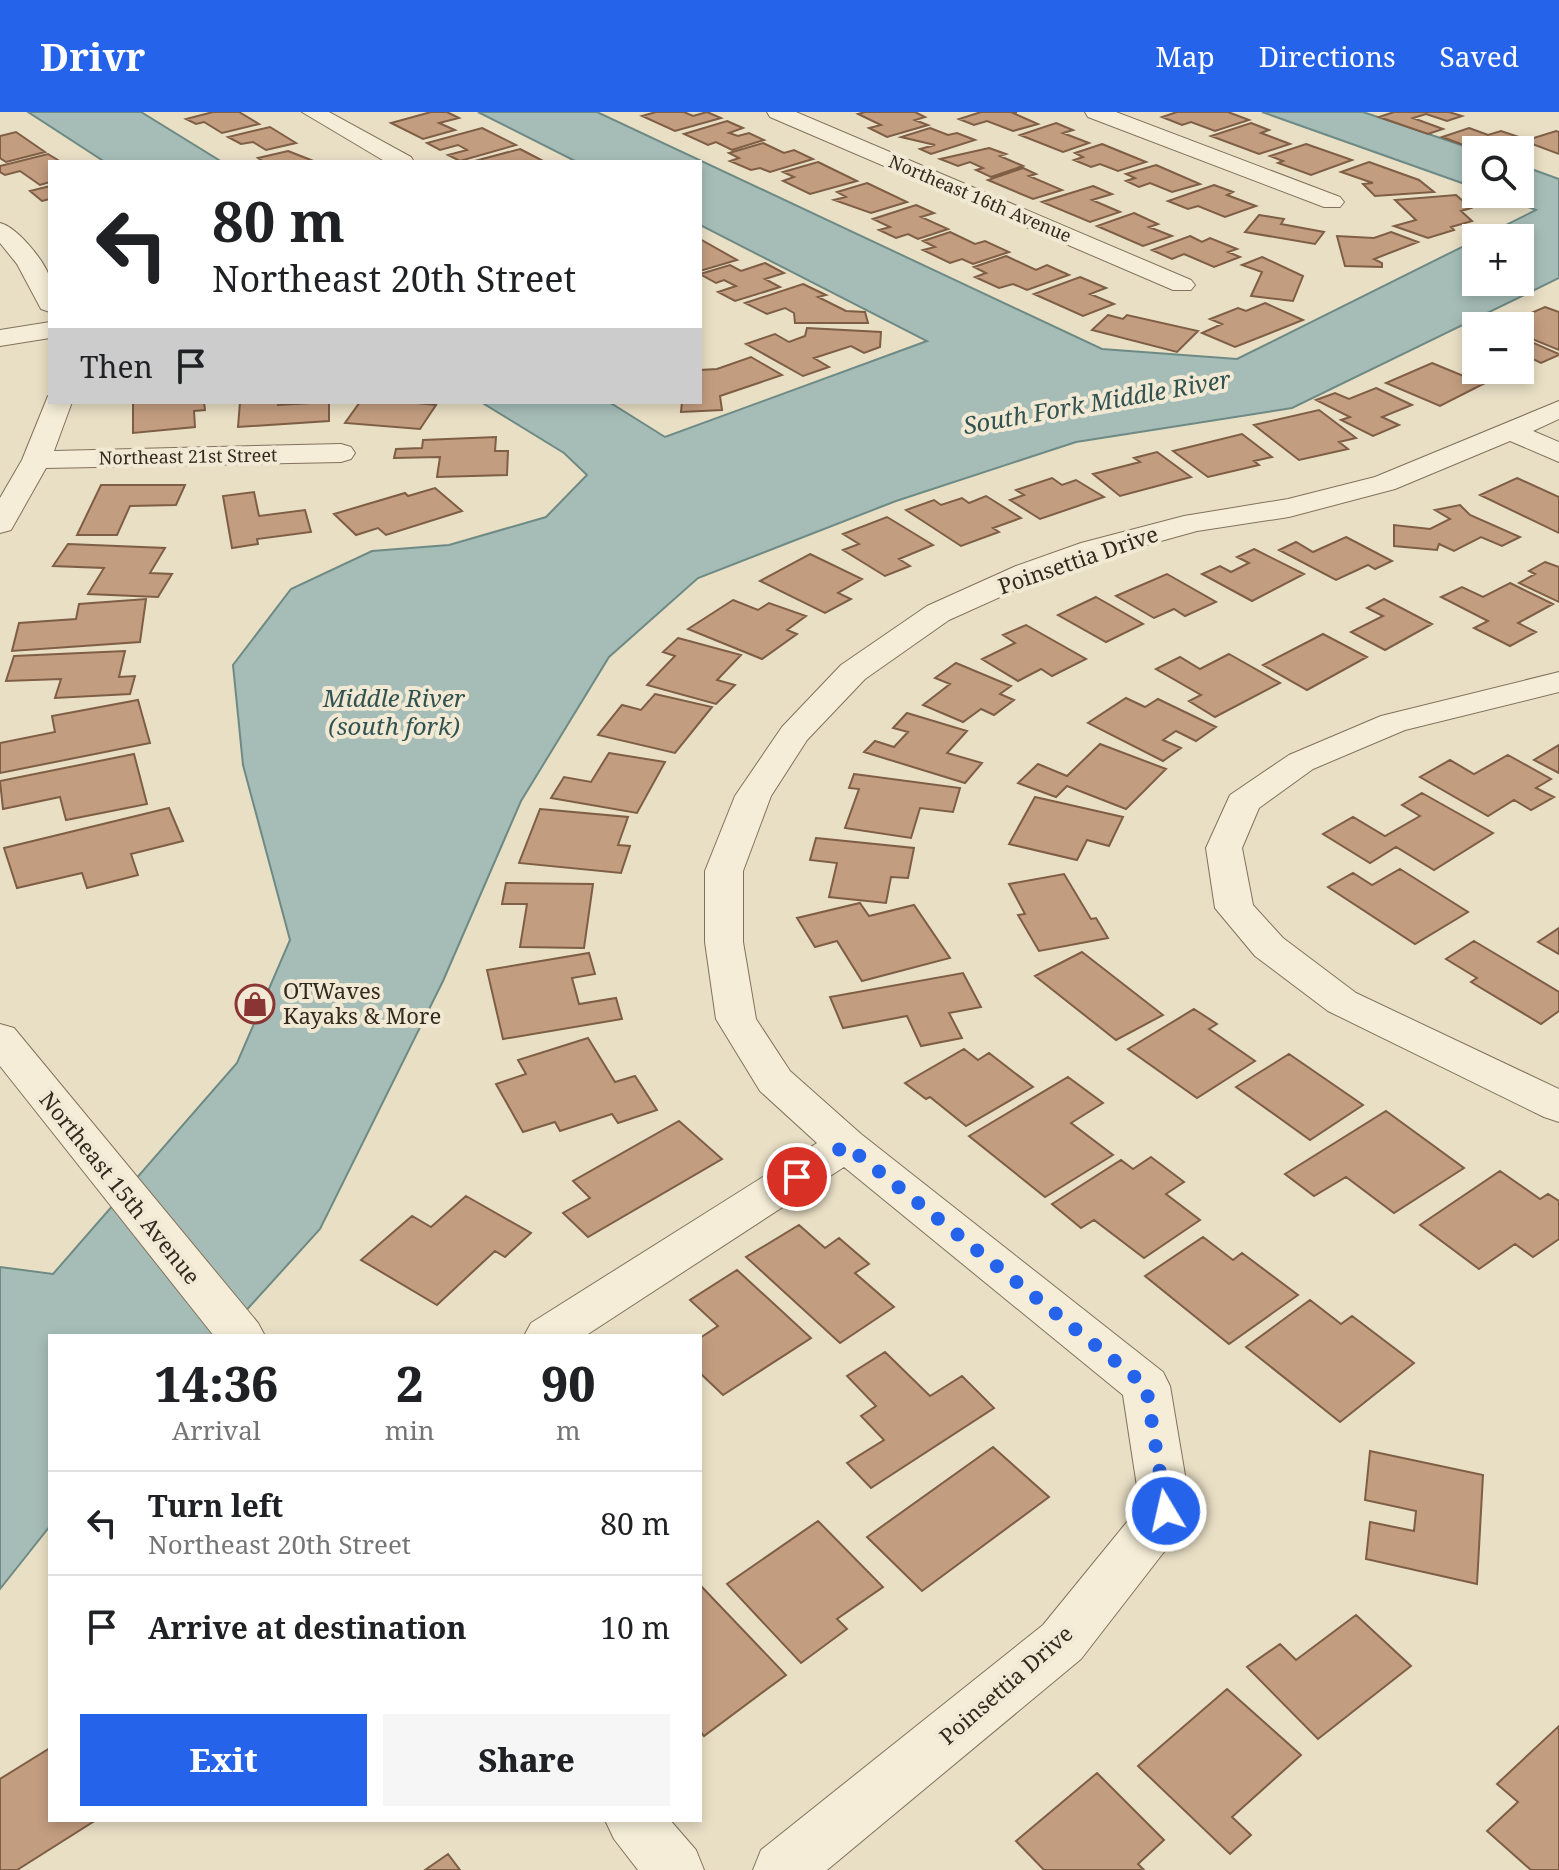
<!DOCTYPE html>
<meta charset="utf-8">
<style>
body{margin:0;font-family:"Noto Serif",serif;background:#f6f6f6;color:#202124;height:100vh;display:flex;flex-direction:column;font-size:30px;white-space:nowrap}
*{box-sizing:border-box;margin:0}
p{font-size:26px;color:#757577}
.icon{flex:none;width:44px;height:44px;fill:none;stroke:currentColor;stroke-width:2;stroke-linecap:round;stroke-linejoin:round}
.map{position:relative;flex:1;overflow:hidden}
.details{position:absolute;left:48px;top:1222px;width:654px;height:488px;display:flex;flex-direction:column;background:#fff;border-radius:0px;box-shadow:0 4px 12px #0003}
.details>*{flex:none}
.hud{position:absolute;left:48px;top:48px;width:654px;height:244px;border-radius:0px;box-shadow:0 4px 12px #0003;background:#fff;color:#202124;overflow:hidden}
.controls{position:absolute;left:1462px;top:24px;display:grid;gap:16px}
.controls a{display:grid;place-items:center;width:72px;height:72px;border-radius:0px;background:#fff;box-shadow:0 4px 12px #0003;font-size:40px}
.pin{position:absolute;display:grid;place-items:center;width:68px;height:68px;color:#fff;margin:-34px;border:4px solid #fff;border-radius:50%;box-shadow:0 2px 8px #0007}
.me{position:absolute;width:88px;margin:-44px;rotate:351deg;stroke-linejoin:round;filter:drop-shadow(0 0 6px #0008)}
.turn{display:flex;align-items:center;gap:28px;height:168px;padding:0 32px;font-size:36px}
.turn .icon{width:104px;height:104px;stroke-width:2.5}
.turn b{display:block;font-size:56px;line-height:68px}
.then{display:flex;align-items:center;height:76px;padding:0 32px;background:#0003;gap:16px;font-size:30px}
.eta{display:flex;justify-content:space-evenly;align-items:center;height:136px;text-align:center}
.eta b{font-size:48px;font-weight:800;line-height:56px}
.button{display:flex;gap:16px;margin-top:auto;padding:16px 32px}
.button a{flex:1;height:92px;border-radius:0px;background:#2563eb;color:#fff;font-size:32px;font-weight:800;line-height:92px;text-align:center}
.button a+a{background:#f6f6f6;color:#202124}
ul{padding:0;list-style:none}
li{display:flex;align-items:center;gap:24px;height:104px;padding:0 32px;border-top:2px solid #e0e0e0}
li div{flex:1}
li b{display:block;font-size:30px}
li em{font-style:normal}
header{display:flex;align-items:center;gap:48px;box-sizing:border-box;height:112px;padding:0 40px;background:#2563eb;color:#fff}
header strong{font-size:38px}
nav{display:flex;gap:44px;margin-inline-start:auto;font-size:28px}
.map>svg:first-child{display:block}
</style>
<header>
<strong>Drivr</strong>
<nav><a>Map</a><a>Directions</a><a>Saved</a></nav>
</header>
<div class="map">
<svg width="1559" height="1758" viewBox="0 0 1559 1758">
<rect width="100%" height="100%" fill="#e9dfc5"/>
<path fill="#a6bdb7" stroke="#6e8a84" stroke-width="2" d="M28,0H141L222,50H105Z
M478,0H597L1102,237L1237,247L1476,128V170H1520V126H1480L1536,98L1493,82H1520V53L1559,67V166L1292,296L1076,330L896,389L698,466L609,545L521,689L443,869L320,1117L223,1224H50V1414L0,1477V1155L53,1162L237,951L290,828L243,653L233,553L291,477L372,439L449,433L546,405L587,363L564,341L481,290H609L665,325L927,229L700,113V50H577Z
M1262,0H1363L1476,38V76Z"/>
<path fill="#c39d7f" stroke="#7e5e45" stroke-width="2" d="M213,0H239L259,12L222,21L204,10L196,12L186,7Z
M431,0H447L459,6L439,11L455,18L423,27L391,11Z
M656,0H684L693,4L707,0L721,6L675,19L642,4Z
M865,0H915L925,5L915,8L928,13L887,25L869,16L881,13L858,2Z
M981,0H1017L1013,1L1038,12L1013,19L987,9L974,13L959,7Z
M1177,0H1228L1249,8L1215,19L1191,10L1182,13L1162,5Z
M1394,0H1449L1462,4L1447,9L1426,2L1413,6L1443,17L1428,22L1379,5Z
M727,9L743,16L729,21L738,24L749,21L764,28L732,38L716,30L708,33L684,22Z
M1056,11L1073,18L1063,21L1089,31L1063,40L1020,23Z
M1251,11L1269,18L1261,21L1290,32L1259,42L1211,24Z
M270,15L296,31L266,38L253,30L241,32L228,25Z
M482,16L516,33L460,49L448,43L467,38L458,33L440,38L427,31Z
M930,16L948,23L957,21L975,28L931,42L920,37L935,33L901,25Z
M1469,16L1488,23L1501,19L1522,26L1500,34L1511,38H1477L1442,25Z
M1556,19L1559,20V42L1524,29Z
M16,20L45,40L6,50L0,46V24Z
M763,31L784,41L794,38L813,47L770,60L760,56L751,58L730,49L739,46L729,41Z
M1102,32L1146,50L1118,59L1100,52L1091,55L1074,48L1083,45L1075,41Z
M1306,32L1352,48L1311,63L1278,51L1283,49L1270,44Z
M989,36L1006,42L1000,44L1023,54L991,65L976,58L983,56L970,50L958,54L940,47Z
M520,37L545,50H471Z
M288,39L316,50H264L258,46Z
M48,42L61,50H50V70L40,73L20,59L5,63L0,60V54Z
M818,50L857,69L810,82L783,69L794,65L783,60Z
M1369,50L1419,68L1434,80L1375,84L1363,72L1373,71L1341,60Z
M1156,53L1200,72L1172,80L1150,71L1139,75L1126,69L1135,66L1126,62Z
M1023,56L1036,62L1029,64L1062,78L1033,87L988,68Z
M867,71L907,90L871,101L834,88L846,85L837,80Z
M1214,73L1233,80L1227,83L1256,94L1225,105L1198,94L1188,97L1168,89Z
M50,74V87L42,89L30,79Z
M1093,74L1112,82L1092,88L1120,100L1090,110L1042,90Z
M1456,83L1471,96L1461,99L1472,109L1451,115L1454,118L1428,126L1394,114L1416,108L1395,88Z
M916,93L934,101L921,105L948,117L918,127L908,122L896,126L879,118L890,115L873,107Z
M1134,101L1158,112L1149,115L1172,124L1143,134L1097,114Z
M1259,103L1284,107L1281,112L1324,120L1315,132L1245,120Z
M950,120L975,132L985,129L1009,140L973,152L962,147L950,151L923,138L935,135L923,129Z
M1391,120L1418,130L1374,147L1382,151V155L1345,154L1337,124L1374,126Z
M1190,124L1202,130L1210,126L1237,137L1228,140L1240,145L1214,155L1184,142L1172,147L1152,138Z
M700,127L737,148L700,159Z
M1006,144L1036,158L1047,153L1069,163L1027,178L1013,172L999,176L975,165L986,161L974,155Z
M1262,145L1303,164L1293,189L1251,184L1262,160L1242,153Z
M765,151L784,161L765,167L780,175L735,189L718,180L736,174L724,168L716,171L700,162L730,153L741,159Z
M1080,165L1106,176L1090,182L1114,192L1083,204L1034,182Z
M803,172L826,183L818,185L846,199L865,200L868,211H795L794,201L785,196L767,202L745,191Z
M1265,191L1303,208L1235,235L1202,221L1222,212L1210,207L1238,196L1246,199Z
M1545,195L1559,200V238L1520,222V214H1501Z
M1108,203L1123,207L1127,203L1198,219L1177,240L1092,218Z
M807,216L881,220L880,235L864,241L851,234L814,246L829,255L803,264L746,232L775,222L789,230L805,224Z
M1520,225L1559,242V243L1541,251L1531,246L1520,251Z
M751,245L782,263L720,284L722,298L681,300L682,290H700V258L717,257Z
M1432,251L1483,272L1440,294L1386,271Z
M1376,276L1412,293L1382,305L1399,313L1373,324L1341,308L1350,305L1316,288L1335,281L1349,287Z
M133,290H204L205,298L194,299L195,315L133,321Z
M240,290H278V293L329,290V309L238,315Z
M360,290H407L436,293L420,317L345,311Z
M1319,298L1356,326L1339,330L1348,337L1299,348L1254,313Z
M1242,322L1272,345L1254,349L1259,353L1208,365L1173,339Z
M496,325L495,339H508L507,363L437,365L440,345L394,346L396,337L422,336L423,328Z
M1157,340L1191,365L1120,384L1093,362L1140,350L1134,346Z
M1052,366L1062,373L1076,368L1104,385L1040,407L1010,388L1024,383L1016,378Z
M1517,366L1559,385V421L1480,383Z
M101,373H185L176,393L130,394L117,423H77Z
M435,376L462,399L386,423L378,416L356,423L334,402L405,381L408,384Z
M254,380L259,404L305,398L311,420L257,427L258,432L232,436L223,384Z
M986,384L1021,406L993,416L999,420L961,434L906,398L934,388L941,393L962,386L969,391Z
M1460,393L1470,403L1520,425L1502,434L1481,425L1454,439L1439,432L1437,438L1394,434V413L1430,417L1450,407L1435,398Z
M887,405L933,433L899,447L910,454L885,464L843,438L859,432L843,422Z
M1346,425L1392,449L1375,457L1368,453L1336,468L1279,438L1296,430L1313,440Z
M68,432L165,436L150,461L172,462L158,485L88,482L104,456L53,454Z
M1254,437L1304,462L1252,489L1202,462L1220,454L1231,460L1249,451L1237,445Z
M810,442L862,467L838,481L851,487L825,501L760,469Z
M1545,450L1559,455V490L1519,471L1535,462L1529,459Z
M1167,462L1216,490L1185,504L1174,497L1154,506L1116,484Z
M1510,471L1553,492L1518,511L1536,520L1510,534L1474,516L1488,509L1441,485L1462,475L1483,485Z
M1096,485L1143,512L1106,530L1058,503Z
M146,487L140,530L12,539L19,511L76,507L79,492Z
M1384,487L1432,512L1385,538L1351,520L1383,504L1367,496Z
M733,488L758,498L769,491L806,504L787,518L797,522L762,547L688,517Z
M1026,513L1086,547L1052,564L1041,557L1018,569L982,547L1015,531L1003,523Z
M1323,522L1367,545L1307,578L1263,553Z
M678,526L741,543L717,568L735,573L716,592L647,573L675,544L663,540Z
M125,539L119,565L135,564L130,582L55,586L61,567L6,569L14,544Z
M1229,542L1280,571L1215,605L1189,589L1201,583L1156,557L1180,545L1200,557Z
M956,551L1011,574L1000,582L1014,588L994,603L981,597L963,610L923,593L950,572L935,566Z
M655,582L712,595L675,641L598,623L622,593L641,598Z
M1126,586L1145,595L1158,587L1216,615L1196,629L1176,619L1163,628L1181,636L1163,649L1088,611Z
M138,588L150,631L0,661V631L55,620L52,604Z
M907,601L967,619L947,641L982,651L965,671L864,640L875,629L894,635L908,620L893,616Z
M1100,632L1166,657L1126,697L1067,674L1056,685L1018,671L1038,652L1067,664Z
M1559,633V661L1534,648Z
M609,641L665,650L637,701L551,686L564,665L591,670Z
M134,642L147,692L66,708L60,685L3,697L0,669Z
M1508,643L1551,667L1536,676L1554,685L1531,698L1514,688L1488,704L1420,665L1450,648L1474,662Z
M854,662L960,676L953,700L920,696L911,726L845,716L859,677L849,676Z
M1422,681L1493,721L1434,758L1396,735L1370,751L1323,722L1353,705L1385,724L1420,704L1402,693Z
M1035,685L1123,705L1109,734L1087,728L1077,748L1009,732Z
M169,696L183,729L131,742L138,763L87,776L82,761L17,776L4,736Z
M540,697L628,705L618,733L630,734L621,761L519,751Z
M816,726L914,736L908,766L891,765L886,791L829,785L837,751L810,748Z
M1400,757L1468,800L1415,832L1328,775L1353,761L1372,773Z
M1064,762L1091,807L1096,806L1108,826L1039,839L1018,803L1025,802L1009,772Z
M506,771L593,772L584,836L520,835L527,792H502Z
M860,791L869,804L914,793L950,846L862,869L837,829L815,835L797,806Z
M1559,816V842L1538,830Z
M1474,829L1559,880V899L1541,912L1471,870L1477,866L1446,847Z
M1082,840L1163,903L1116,928L1035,864Z
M589,841L595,862L572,866L579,892L616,886L622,907L503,927L487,858Z
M963,861L981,895L949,901L962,926L921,934L907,904L843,916L830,885Z
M1194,897L1217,912L1209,917L1255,949L1197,986L1128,937Z
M588,926L615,970L635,964L657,998L618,1011L612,1002L560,1019L555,1010L523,1020L496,972L526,962L518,948Z
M964,937L978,948L989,941L1033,975L966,1014L930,985L926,987L905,971Z
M1289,942L1363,993L1310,1028L1236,975Z
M1068,965L1103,991L1071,1011L1113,1043L1045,1085L969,1024Z
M1386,999L1464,1056L1394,1101L1346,1065L1314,1084L1285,1062Z
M679,1009L722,1047L588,1125L563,1101L590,1086L573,1069Z
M1151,1045L1184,1070L1166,1082L1200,1108L1144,1146L1094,1108L1081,1116L1052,1092L1121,1048L1133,1057Z
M1500,1059L1540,1087L1548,1082L1559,1089V1127L1533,1145L1515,1132L1479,1157L1420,1113Z
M466,1084L531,1121L505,1145L495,1139L437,1193L361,1148L412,1104L431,1115Z
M799,1113L825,1136L839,1126L869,1152L855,1161L894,1195L840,1231L746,1145Z
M1203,1125L1233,1148L1242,1141L1298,1183L1229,1232L1145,1164Z
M737,1158L811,1226L723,1283L700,1261V1226L718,1214L690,1188Z
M1310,1188L1341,1212L1352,1204L1414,1251L1340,1310L1246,1235Z
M885,1240L930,1284L962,1264L994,1296L871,1376L847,1351L884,1328L861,1304L876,1294L847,1264Z
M993,1335L1049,1385L922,1479L867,1425Z
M1370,1339L1483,1363L1477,1472L1366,1447L1370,1410L1414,1419L1416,1399L1365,1388Z
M818,1409L883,1475L837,1507L847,1517L801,1551L727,1472Z
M700,1473L786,1563L704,1624L700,1619Z
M1356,1503L1411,1554L1318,1627L1247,1555L1280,1532L1296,1548Z
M1227,1577L1301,1643L1232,1705L1251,1723L1230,1742L1138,1654Z
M1559,1614V1758H1531L1487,1719L1518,1690L1497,1672Z
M50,1636V1708H96L17,1758H0V1667Z
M1097,1661L1164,1728L1138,1752L1144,1758H1044L1016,1729Z
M448,1742L460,1758H425Z"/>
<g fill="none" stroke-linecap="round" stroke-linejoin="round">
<defs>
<path id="minor" d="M302,0H329L411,45L414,50H386Z
M767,0H796L1191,168L1195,173L1191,178H1173L770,5Z
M1085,0H1116L1340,85L1344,90L1340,95H1324L1088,5Z
M0,111C17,115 46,150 50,167C52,177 50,190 50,200L41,197L17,152L0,131Z
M50,210V226L0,234V218Z
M48,284L50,290H72L54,339L341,332L351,335L355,341L351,347L341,350L46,356L11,418L0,421V386L22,348Z
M1559,289V307L1533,319L1559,330V350L1510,329L1395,377L1289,405L1197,419L1103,445L1038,468L949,508L865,567L807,628L771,684L743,759V830L756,907L790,959L861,1022L1163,1260L1170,1274L1191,1399L1184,1414L1081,1547L827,1758H753L761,1738L1043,1513L1140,1394L1123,1283L844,1055L585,1224H524L531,1211L817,1031L760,979L716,907L705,830V759L735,684L782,615L841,553L927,494L1016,454L1081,431L1184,404L1288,387L1375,365Z
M1559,560V580L1405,618L1313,657L1259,696L1242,736L1253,793L1283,826L1356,881L1559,977V1010L1544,1005L1328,899L1255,844L1215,796L1206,736L1230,683L1289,643L1381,604Z
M0,912L14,916L258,1211L265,1224H214L0,954Z
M605,1708H670L696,1738L704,1758H638L614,1727Z"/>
</defs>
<use href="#minor" stroke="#82725d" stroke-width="2"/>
<use href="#minor" fill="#f5edd7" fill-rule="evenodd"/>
</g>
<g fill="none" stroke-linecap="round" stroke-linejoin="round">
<path stroke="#2563eb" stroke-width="14" stroke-dasharray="0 25.2" d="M797,1065L846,1033L1146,1274L1166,1399"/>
</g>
<defs>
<symbol id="shop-ring" viewBox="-11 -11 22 22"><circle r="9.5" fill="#f1e9d3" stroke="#8a3533" stroke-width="1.5"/><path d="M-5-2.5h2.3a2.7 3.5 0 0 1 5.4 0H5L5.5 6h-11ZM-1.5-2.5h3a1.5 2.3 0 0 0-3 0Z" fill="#8a3533"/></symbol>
</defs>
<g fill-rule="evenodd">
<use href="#shop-ring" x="233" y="870" width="44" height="44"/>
</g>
<g text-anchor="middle" stroke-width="8" stroke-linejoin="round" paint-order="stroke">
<g font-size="18" fill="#332a1f" stroke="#f1e9d3">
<text transform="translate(980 87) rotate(23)" y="6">Northeast 16th Avenue</text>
<text transform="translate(188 345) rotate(-1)" y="6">Northeast 21st Street</text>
</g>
<g font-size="22" fill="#332a1f" stroke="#f1e9d3">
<text transform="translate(1078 448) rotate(-19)" y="8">Poinsettia Drive</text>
<text transform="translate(120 1076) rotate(51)" y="8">Northeast 15th Avenue</text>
<text transform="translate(1006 1573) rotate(-41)" y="8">Poinsettia Drive</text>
</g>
<g font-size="22" fill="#332a1f" stroke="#f1e9d3" text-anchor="start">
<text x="283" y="887">OTWaves<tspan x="283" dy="25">Kayaks &amp; More</tspan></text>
</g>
<g font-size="24" font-style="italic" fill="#305250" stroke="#f1e9d3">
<text transform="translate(1097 291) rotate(-10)" y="8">South Fork Middle River</text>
<text x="394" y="595">Middle River<tspan x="394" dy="28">(south fork)</tspan></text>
</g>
</g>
</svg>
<div class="controls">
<a><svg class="icon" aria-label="search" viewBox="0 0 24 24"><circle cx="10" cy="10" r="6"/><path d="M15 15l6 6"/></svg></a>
<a>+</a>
<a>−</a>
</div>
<div class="pin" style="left:797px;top:1065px;background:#d93025"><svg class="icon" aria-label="arrive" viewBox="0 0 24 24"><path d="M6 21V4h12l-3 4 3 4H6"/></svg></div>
<svg class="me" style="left:1166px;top:1399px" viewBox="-20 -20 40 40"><circle r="17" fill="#2563eb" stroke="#fff" stroke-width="3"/><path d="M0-11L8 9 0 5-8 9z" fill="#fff"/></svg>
<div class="hud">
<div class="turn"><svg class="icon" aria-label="left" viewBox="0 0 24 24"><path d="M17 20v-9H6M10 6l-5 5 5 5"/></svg><div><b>80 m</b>Northeast 20th Street</div></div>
<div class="then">Then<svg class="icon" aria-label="arrive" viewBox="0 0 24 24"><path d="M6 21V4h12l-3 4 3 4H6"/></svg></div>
</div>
<section class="details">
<div class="eta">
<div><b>14:36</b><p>Arrival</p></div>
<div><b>2</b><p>min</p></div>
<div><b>90</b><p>m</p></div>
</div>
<ul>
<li><svg class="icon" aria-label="left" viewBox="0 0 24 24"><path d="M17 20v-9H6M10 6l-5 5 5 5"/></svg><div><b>Turn left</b><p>Northeast 20th Street</p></div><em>80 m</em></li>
<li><svg class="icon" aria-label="arrive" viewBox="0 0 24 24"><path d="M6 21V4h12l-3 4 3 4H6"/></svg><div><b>Arrive at destination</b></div><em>10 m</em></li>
</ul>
<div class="button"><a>Exit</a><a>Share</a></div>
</section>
</div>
